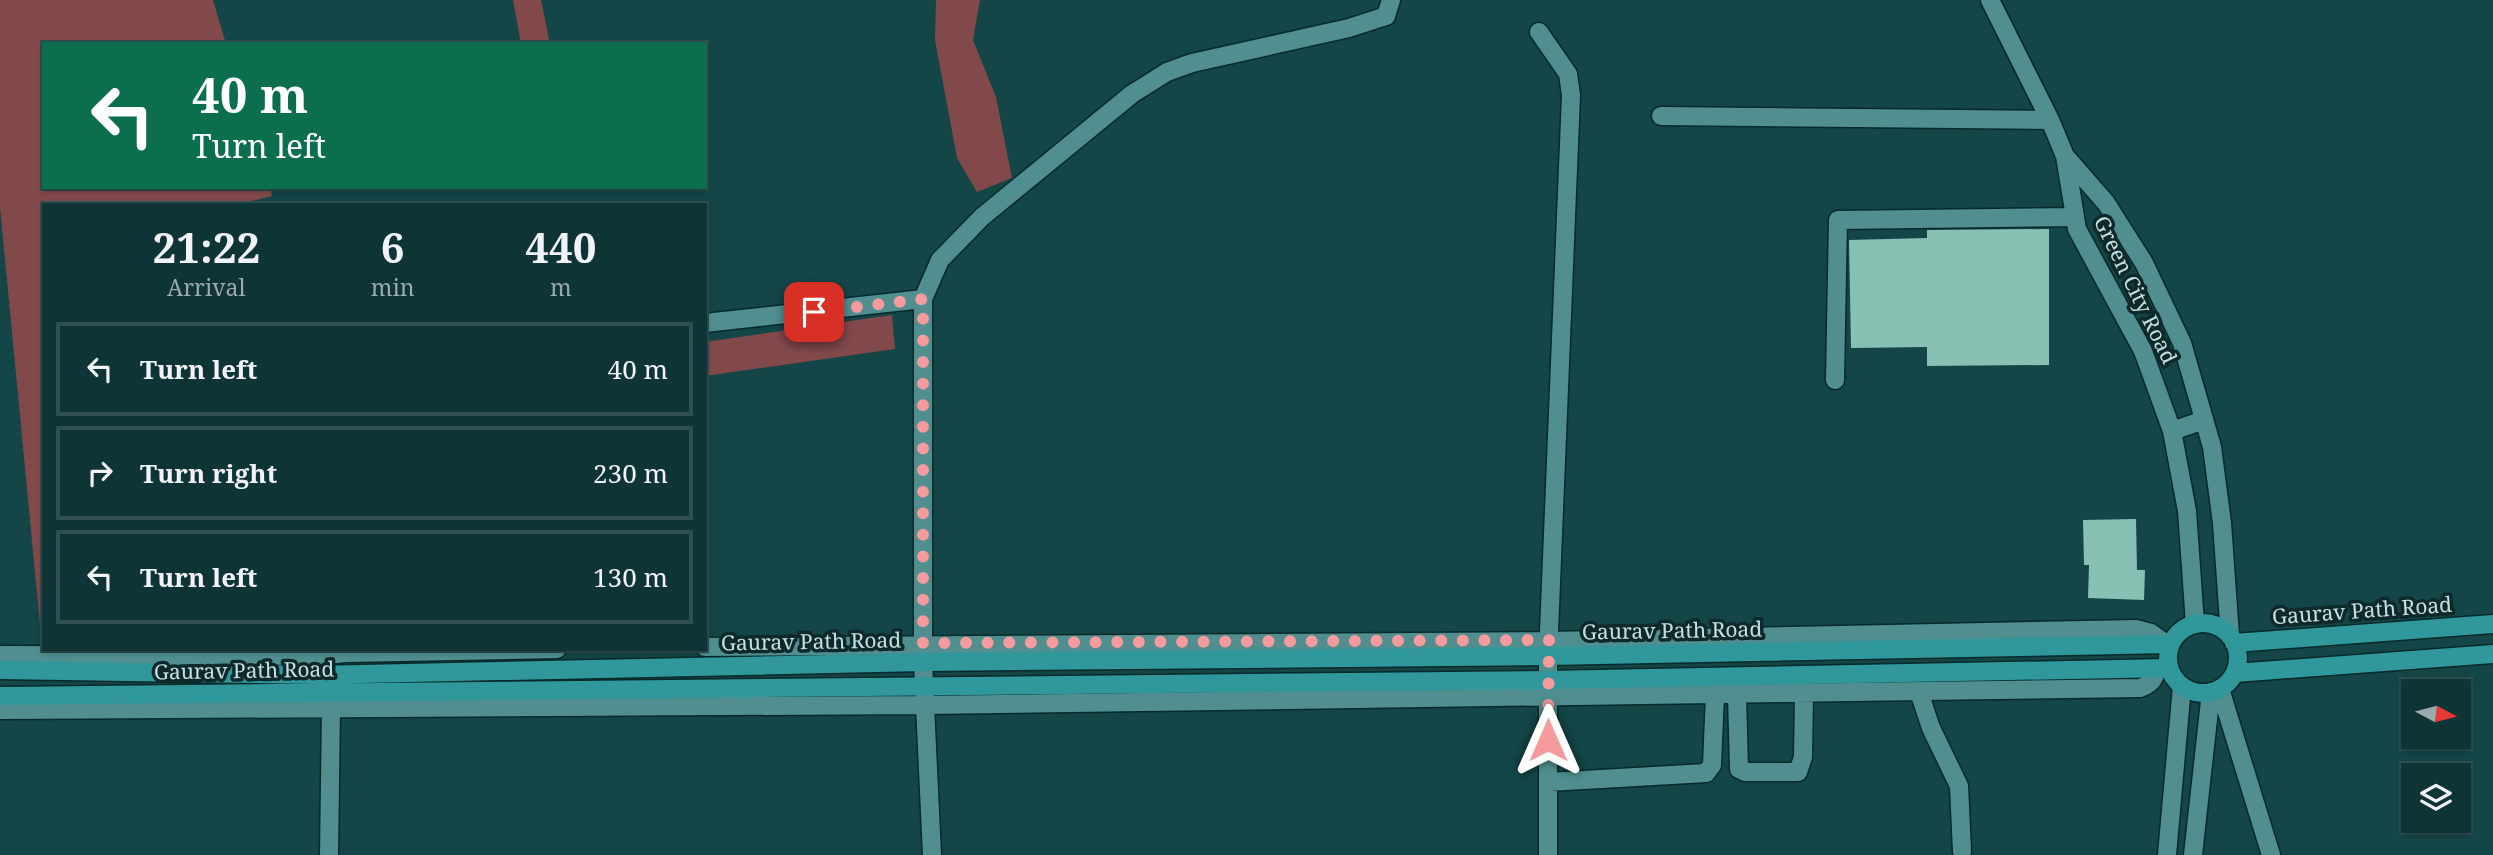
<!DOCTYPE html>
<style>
body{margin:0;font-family:"Noto Serif",serif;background:#183c3d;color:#f1f3f6;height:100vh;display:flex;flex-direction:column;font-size:26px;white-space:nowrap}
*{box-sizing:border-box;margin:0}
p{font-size:23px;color:#9baaad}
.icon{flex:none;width:38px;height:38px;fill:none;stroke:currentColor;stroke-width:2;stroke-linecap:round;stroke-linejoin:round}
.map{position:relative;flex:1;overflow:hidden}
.sheet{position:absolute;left:42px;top:203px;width:665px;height:448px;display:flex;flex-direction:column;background:#0f3435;border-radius:0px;box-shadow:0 2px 5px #0004,0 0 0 2px #2f4f50}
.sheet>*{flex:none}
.hud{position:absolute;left:42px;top:42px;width:665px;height:147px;border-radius:0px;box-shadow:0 2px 5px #0004,0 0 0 2px #2f4f50;background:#0b6e4f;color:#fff;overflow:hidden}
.needle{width:46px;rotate:97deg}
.controls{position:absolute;left:2401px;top:679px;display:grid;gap:14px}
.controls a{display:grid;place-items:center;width:70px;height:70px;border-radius:0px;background:#0f3435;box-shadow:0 2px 5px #0004,0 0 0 2px #2f4f50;font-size:35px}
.pin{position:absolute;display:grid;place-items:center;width:60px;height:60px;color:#fff;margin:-30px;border-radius:14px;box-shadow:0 4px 10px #0006}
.me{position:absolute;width:77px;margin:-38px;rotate:0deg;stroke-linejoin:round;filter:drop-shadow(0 0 5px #0008)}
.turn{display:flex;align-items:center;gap:24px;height:147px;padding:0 35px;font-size:32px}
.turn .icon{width:91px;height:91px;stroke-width:2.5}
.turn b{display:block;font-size:49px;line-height:60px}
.eta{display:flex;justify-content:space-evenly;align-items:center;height:119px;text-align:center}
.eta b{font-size:42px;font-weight:700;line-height:49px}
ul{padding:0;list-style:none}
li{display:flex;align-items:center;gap:21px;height:94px;margin:0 14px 10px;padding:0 21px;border:4px solid #2f4f50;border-radius:0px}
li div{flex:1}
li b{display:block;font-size:26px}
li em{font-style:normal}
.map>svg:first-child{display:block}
</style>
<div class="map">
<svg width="2493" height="855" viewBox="0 0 2493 855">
<rect width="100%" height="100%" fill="#144547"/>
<path fill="#82494b" d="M0,0H213L226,44H44V187H270L272,196L235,205H44V634L41,635L0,207Z
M513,0H541L550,44H521Z
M936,0H980L973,40L996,97L1012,178L977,192L957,158L935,40Z
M892,315L895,349L705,376V342Z"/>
<path fill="#86c1b3" d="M2049,229V365L1927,366V347L1851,348L1849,240L1927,238V230Z
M2136,519L2137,570H2145L2144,600L2088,598L2089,565H2084L2083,520Z"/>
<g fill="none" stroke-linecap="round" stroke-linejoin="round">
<defs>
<path id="minor" d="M1990,0L2050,120L2065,156L2077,229L2143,351L2172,431L2187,511L2195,624
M1539,32L1568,74L1571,95L1548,656V855
M1661,116L2050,120
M2065,156L2106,203L2144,263L2182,343L2212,447L2222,523L2230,636
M705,323L923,299
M1835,380L1838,220L2075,217
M2172,431L2204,420
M705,647L1549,641L2136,629L2151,633L2166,644
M0,655L315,656L346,653L557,649
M2220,689L2271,855
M1919,692L1931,728L1959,786L1962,851
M1737,695L1739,769L1745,772H1798L1803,757L1804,694
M323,701L331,708L329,855
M0,710L926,705L2140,688C2151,684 2154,680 2157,669
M1548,782L1706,773L1712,765L1715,695
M932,855L923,662V299L940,260L982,217L1132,94L1167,72L1192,63L1349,28L1386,16L1391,0
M2167,855L2182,686
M2193,855L2211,692"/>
<path id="major" d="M2168 658a35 35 0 1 1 70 0a35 35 0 1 1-70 0Z
M2234,643L2493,624
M0,670L315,675L923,662L1548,656L2170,644
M2235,673L2493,654
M0,696L1548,680L2169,668"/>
</defs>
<use href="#minor" stroke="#072a2b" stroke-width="21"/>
<use href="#major" stroke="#072a2b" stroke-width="21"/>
<use href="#minor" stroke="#508e90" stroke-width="18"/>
<use href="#major" stroke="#30989b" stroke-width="18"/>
</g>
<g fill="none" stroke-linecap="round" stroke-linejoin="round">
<path stroke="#f59b9d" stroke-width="12" stroke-dasharray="0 21.6" d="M814,312L923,299V643L1549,640L1548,740"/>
</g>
<g text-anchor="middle" stroke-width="7" stroke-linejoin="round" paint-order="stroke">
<g font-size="21" fill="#c2e0e1" stroke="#0e292a">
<text transform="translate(2135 290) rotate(64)" y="7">Green City Road</text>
<text transform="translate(2362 611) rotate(-4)" y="7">Gaurav Path Road</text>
<text transform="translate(1672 631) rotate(-1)" y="7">Gaurav Path Road</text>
<text transform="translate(811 642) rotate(-1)" y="7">Gaurav Path Road</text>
<text transform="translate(244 671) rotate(-1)" y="7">Gaurav Path Road</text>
</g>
</g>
</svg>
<div class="controls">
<a><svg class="needle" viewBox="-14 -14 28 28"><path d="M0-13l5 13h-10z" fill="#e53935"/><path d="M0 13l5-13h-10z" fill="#9baaad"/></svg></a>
<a><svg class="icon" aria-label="layers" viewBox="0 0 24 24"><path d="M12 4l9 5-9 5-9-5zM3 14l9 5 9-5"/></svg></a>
</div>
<div class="pin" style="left:814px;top:312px;background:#d93025"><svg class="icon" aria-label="arrive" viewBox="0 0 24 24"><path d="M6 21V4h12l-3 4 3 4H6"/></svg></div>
<svg class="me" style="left:1548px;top:740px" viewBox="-20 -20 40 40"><path d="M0-17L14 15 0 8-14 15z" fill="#f59b9d" stroke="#fff" stroke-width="4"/></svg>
<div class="hud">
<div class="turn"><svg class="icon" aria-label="left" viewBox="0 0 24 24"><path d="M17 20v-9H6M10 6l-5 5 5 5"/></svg><div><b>40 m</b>Turn left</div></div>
</div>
<section class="sheet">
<div class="eta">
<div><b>21:22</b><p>Arrival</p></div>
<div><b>6</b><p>min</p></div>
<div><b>440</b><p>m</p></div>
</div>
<ul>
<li><svg class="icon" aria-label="left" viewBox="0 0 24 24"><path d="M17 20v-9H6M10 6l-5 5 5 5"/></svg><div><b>Turn left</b></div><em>40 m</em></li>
<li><svg class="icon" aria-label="right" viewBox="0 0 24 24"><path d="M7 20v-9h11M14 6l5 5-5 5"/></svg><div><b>Turn right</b></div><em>230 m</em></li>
<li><svg class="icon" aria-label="left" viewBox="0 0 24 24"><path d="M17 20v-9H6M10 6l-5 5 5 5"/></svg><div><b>Turn left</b></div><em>130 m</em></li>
</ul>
</section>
</div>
